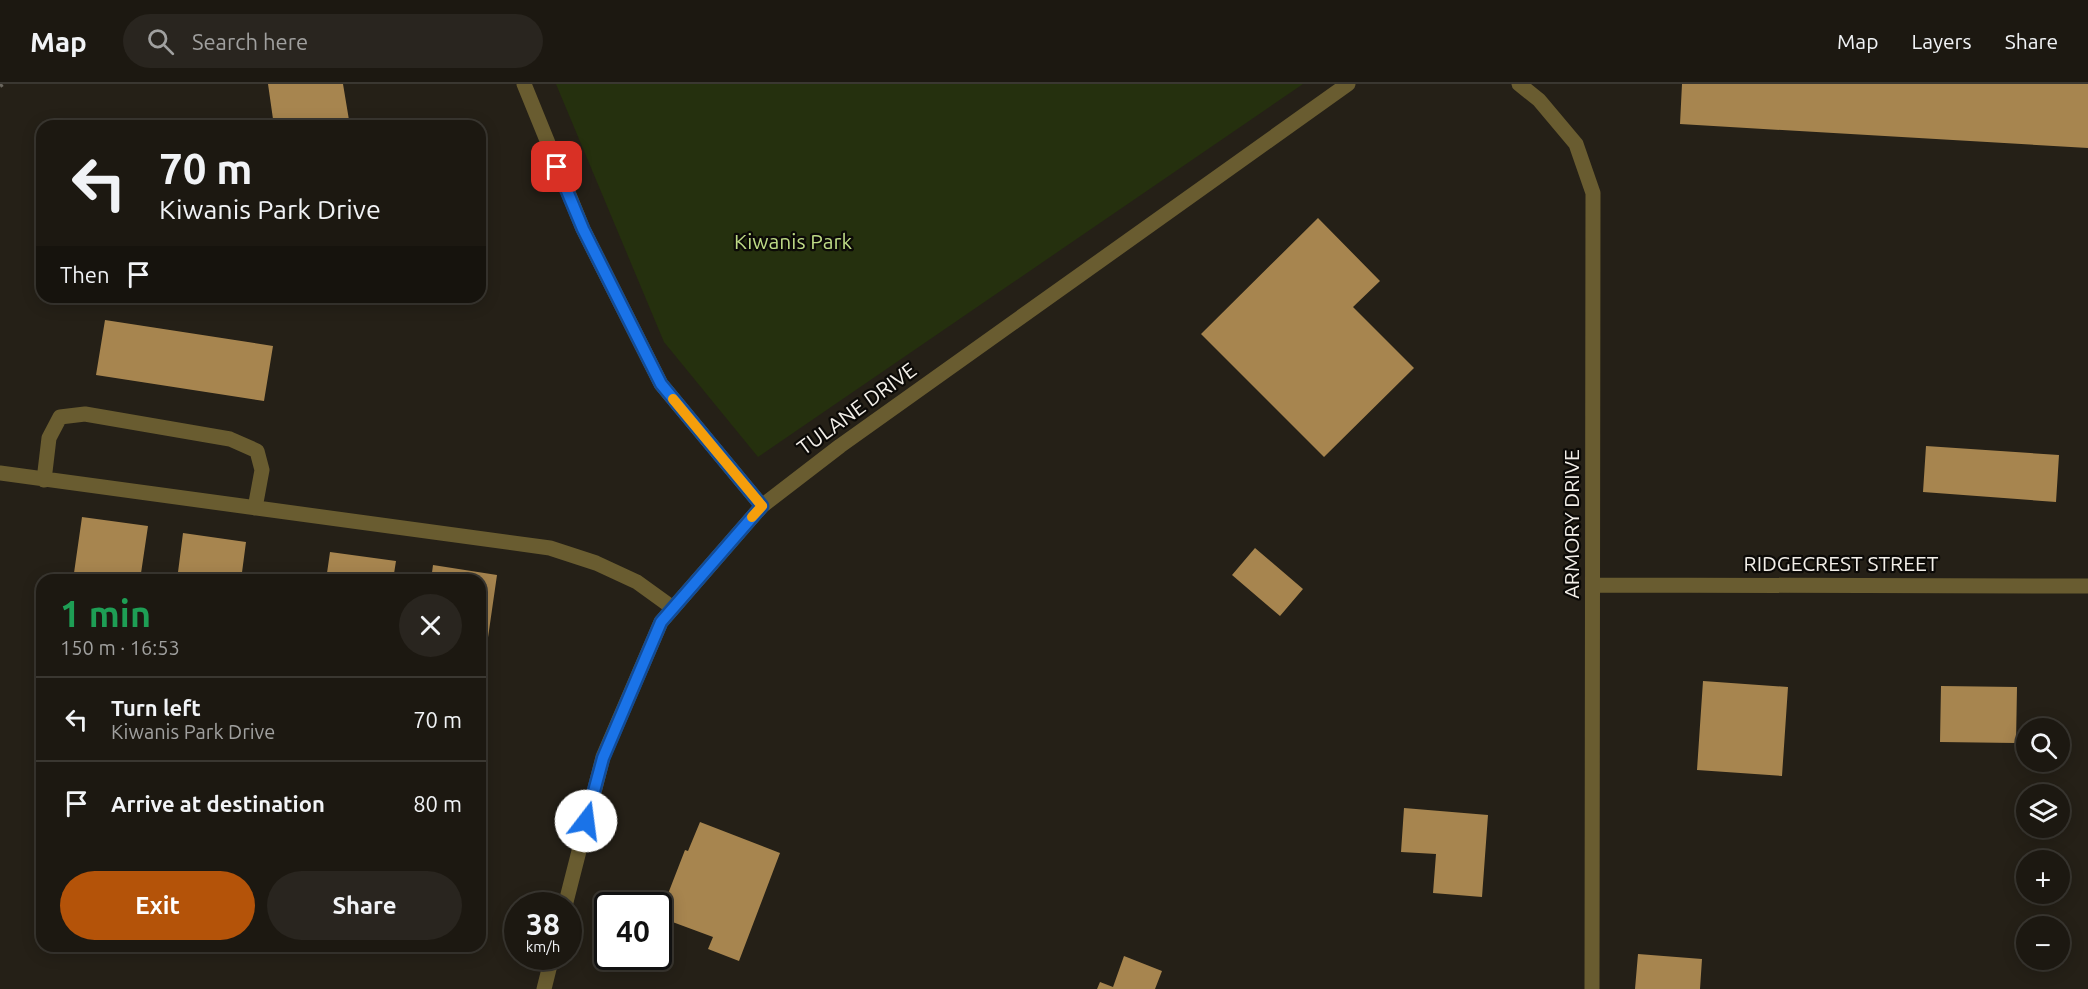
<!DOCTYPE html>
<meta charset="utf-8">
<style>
body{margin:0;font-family:Ubuntu,sans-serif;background:#29251f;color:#f1f3f6;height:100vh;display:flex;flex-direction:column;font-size:22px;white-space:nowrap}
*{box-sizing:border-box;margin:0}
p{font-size:20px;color:#a0a09f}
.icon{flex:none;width:33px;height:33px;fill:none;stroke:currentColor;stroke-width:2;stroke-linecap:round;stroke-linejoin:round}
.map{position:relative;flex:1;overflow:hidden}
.drawer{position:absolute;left:36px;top:490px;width:450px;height:378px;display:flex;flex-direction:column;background:#1c1811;border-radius:18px;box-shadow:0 3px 15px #0003,0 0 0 2px #3a3731}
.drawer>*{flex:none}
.hud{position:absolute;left:36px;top:36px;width:450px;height:183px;border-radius:18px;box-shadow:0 3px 15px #0003,0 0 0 2px #3a3731;background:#1c1811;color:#f1f3f6;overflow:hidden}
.controls{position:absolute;left:2016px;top:634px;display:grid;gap:12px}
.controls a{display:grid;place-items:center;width:54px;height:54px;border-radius:50%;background:#1c1811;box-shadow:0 3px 15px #0003,0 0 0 2px #3a3731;font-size:30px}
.speed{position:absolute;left:504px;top:808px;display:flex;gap:12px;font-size:30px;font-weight:700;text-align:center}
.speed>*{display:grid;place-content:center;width:78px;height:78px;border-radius:50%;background:#1c1811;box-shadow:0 3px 15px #0003,0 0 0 2px #3a3731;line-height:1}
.speed small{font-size:15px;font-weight:400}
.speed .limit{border:3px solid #111;border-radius:9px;background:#fff;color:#111}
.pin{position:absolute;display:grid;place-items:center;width:51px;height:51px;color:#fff;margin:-26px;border-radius:12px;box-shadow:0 3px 9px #0006}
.me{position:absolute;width:66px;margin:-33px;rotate:15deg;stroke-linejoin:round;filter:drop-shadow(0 0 4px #0008)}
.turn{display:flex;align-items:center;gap:21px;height:126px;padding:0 24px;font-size:27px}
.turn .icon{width:78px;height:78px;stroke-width:2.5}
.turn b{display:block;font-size:42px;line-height:51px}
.then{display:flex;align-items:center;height:57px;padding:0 24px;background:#0003;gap:12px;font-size:22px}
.round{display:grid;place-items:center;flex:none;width:63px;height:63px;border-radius:32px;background:#29251f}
.headline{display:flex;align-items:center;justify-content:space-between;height:102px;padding:0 24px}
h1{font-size:36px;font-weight:600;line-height:45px;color:#1e9e55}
.action{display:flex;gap:12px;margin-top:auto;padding:12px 24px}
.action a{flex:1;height:69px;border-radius:36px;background:#b45309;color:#fff;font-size:24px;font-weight:600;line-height:69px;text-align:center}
.action a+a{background:#29251f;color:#f1f3f6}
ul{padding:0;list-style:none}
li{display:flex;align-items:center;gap:18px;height:84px;padding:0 24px;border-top:2px solid #3a3731}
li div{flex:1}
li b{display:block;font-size:22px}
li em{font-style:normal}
header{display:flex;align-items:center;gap:36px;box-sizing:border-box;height:84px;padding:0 30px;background:#1c1811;border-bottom:2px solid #3a3731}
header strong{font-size:28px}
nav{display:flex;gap:33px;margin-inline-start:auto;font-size:21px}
.search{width:420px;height:54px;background:#29251f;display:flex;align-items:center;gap:15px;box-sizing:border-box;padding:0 21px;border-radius:33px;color:#a0a09f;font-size:22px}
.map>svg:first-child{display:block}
</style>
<header>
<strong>Map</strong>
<div class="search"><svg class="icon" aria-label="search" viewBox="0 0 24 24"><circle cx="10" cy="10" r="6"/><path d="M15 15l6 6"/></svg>Search here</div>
<nav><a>Map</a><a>Layers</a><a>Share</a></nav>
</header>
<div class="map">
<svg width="2088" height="905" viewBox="0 0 2088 905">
<rect width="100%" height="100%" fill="#252017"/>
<path fill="#25300e" d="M556,0H1303L758,373L664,258Z"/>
<path fill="#a7854f" d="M268,0H343L350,42H274Z
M1682,0H2088V64L1680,40Z
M1318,134L1380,197L1353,223L1414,284L1324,373L1201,250Z
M105,236L273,262L264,317L96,291Z
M1926,362L2059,371L2056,418L1923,408Z
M82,433L148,442L140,496H73Z
M183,449L246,458L241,496H177Z
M1255,464L1303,505L1280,532L1232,491Z
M330,468L396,477L393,496H326Z
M433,481L497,491L481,602L480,496H431Z
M1703,597L1788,603L1782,692L1697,686Z
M1941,602L2017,603L2016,659L1940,658Z
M480,689H485L483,760H480Z
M1404,724L1488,731L1482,813L1433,809L1436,770L1401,768Z
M700,738L780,769L739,877L708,865L713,853L659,833L685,766L688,767Z
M1638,870L1702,875L1700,905H1635Z
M1124,872L1162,887L1155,905H1097L1100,898L1113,903Z"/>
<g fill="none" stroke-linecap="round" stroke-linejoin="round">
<path stroke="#6a665e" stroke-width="4" stroke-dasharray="3 4.5" stroke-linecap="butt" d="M0,2L3,0"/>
<path stroke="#695c30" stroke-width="15" d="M524,0L583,145L661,300L762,422
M1519,0L1539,16L1576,60L1593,109L1592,905
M0,389L550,464L596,479L637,498L673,524
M44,396L49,354L60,333L85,330L230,355L257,367L262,386L255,424
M1593,501L2088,502
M565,822L603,673L661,538L762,422L840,362L1348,0
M544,905L552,873"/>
</g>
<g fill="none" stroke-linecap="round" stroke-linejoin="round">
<defs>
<path id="route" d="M557,83L583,145L661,300L762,422L661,538L603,674L586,737"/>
</defs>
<use href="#route" stroke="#114b97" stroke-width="15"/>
<use href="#route" stroke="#1a73e8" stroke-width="10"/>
<path stroke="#f59e0b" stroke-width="10" d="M673,315L762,422L752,433"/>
</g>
<g text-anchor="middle" stroke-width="4.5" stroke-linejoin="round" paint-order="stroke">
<g font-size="21" fill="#beda86" stroke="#0c0a07">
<text x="793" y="165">Kiwanis Park</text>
</g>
<g font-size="21" fill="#f3efe9" stroke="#0c0a07">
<text transform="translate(857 325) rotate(-36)" y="7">TULANE DRIVE</text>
<text transform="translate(1572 440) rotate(-90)" y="7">ARMORY DRIVE</text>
<text x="1841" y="487">RIDGECREST STREET</text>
</g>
</g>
</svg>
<div class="controls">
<a><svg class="icon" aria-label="search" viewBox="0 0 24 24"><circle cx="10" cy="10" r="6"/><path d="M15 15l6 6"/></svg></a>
<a><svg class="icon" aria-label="layers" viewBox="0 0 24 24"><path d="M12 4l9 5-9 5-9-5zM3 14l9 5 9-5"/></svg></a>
<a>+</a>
<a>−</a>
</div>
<div class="speed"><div>38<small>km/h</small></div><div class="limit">40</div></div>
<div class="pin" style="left:557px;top:83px;background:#d93025"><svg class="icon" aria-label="arrive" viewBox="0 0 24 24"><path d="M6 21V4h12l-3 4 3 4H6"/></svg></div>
<svg class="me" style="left:586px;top:737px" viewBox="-20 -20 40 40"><circle r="19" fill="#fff"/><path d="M0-13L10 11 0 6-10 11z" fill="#1a73e8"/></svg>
<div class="hud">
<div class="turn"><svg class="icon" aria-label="left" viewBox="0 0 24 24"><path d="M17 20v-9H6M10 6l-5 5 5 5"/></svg><div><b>70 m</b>Kiwanis Park Drive</div></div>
<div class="then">Then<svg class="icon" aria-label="arrive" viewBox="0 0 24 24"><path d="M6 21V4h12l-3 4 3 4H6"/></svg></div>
</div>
<section class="drawer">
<div class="headline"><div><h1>1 min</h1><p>150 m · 16:53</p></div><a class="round"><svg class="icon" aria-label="close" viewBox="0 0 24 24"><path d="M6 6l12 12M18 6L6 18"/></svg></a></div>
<ul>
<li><svg class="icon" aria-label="left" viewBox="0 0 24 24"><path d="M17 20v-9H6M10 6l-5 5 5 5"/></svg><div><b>Turn left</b><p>Kiwanis Park Drive</p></div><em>70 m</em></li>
<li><svg class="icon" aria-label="arrive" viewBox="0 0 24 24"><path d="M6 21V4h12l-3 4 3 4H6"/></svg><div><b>Arrive at destination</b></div><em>80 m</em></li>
</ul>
<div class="action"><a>Exit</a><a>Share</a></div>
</section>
</div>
